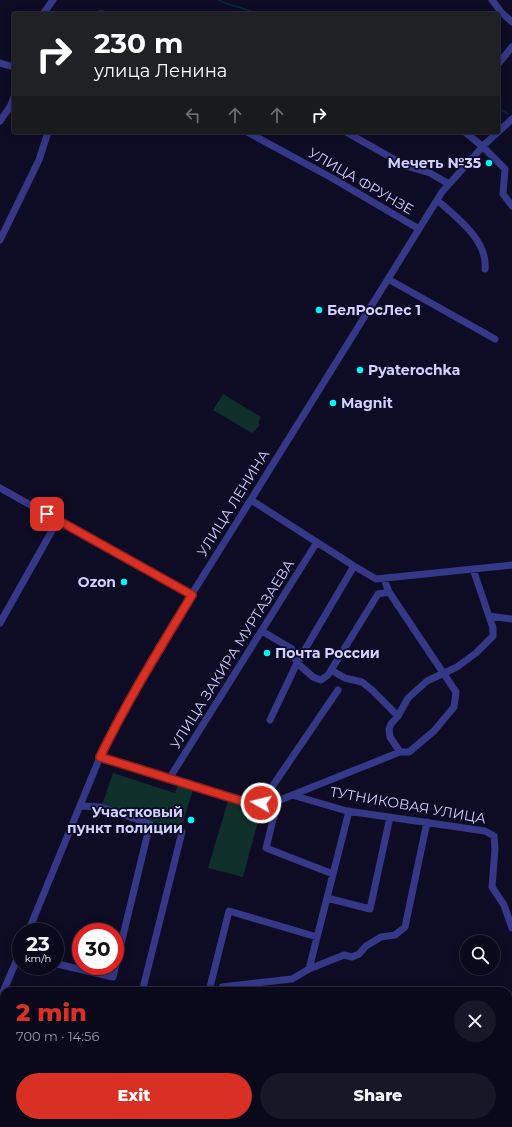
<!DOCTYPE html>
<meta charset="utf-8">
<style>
body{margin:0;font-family:Montserrat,sans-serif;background:#181728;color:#f1f3f6;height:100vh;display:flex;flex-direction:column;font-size:15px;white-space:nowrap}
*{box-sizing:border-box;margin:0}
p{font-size:13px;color:#999aa3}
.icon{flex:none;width:22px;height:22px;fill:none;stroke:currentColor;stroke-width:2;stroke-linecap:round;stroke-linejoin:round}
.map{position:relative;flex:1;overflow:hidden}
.details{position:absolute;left:0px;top:987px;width:512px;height:140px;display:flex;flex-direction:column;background:#0a091b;border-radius:12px 12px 0 0;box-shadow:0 2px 10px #0003,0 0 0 1px #2a2a3a}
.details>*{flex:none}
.guide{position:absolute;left:12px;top:12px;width:488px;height:122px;border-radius:4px;box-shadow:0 2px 10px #0003,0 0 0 1px #2a2a3a;background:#202124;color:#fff;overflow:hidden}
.fabs{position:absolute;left:460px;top:935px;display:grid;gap:8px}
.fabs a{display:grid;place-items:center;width:40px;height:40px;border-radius:50%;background:#0a091b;box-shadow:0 2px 10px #0003,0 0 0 1px #2a2a3a;font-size:20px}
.speed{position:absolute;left:12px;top:923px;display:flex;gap:8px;font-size:20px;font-weight:700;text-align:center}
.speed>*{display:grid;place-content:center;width:52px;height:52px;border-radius:50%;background:#0a091b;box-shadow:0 2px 10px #0003,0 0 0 1px #2a2a3a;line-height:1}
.speed small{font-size:10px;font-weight:400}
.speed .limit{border:6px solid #d22;background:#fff;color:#111}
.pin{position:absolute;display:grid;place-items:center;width:34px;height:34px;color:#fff;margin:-17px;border-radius:8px;box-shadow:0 2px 6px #0006}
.me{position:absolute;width:44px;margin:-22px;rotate:278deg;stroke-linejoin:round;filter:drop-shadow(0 0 3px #0008)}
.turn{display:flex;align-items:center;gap:14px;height:84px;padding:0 16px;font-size:18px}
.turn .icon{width:52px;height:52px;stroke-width:2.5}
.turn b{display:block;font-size:28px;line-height:34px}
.lanes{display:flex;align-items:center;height:38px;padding:0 16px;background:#0003;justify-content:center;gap:20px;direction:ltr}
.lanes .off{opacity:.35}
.round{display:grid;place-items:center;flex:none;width:42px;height:42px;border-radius:21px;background:#181728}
.head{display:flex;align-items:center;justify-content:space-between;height:68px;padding:0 16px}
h1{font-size:24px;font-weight:800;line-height:30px;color:#d93025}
.button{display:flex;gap:8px;margin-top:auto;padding:8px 16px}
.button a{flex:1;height:46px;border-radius:24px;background:#d93025;color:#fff;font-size:16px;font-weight:800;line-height:46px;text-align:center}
.button a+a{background:#181728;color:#f1f3f6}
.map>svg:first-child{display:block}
</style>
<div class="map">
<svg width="512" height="1127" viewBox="0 0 512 1127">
<rect width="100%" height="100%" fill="#0e0c24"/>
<path fill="#0f2f2b" d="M223,394L261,417L259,421V426L252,433L213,410Z
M113,773L175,793L178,785L193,790L180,831L102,805Z
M228,801L261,810L243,877L208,868Z"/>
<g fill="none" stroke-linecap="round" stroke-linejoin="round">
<path stroke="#082548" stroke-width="1.5" d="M219,0L225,3L260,14
M498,108L508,114"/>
<path stroke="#343887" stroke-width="7" d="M492,0L501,12L512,22
M43,14L53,0
M100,14H102
M0,63L14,67
M498,64L512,47
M0,121L10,107L14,97
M247,132L332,178L419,229
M346,132L406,166L430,173L449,184
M465,132L483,147L505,169L503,194L512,206
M437,200C456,217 488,240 485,269
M0,240L39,160L48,132
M388,279L495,339
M0,488L192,595
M251,500L354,566L376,579L512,565
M489,616L512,619
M0,623L58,520
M262,631L292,649L297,663L313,677L321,680L328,675L378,594L389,592
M331,670L345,678L362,682L372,690L398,716
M270,720L297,663L354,566
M400,752L390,737L389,729L391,724L398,716L408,698L427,681L457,667L476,653L493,636V628L473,569
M100,757L248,803H261L280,800L400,752H409L434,731L454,707L456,692L389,592L384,579
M169,779L317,542
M292,795L347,811L485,831L494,836L495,849L492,887L504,905L512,928
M278,800L266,848L333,874
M261,803L338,690
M327,898L370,909L390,817
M28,932L100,757C139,675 189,599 237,522C305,412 374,302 442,192L484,145L512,119
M55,962L57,964L113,977L150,824L101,807L80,806
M309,969L349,811
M141,991L143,988L182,832
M209,991L229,911L317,937
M219,991L222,987L292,979L309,969L344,955L352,957L359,954L366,946L381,937L395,935L405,927L427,822
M0,999L21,950
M199,1127L202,1123
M250,1127L258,1125L278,1126"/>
<path stroke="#b157ff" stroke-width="9" d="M0,1003L4,1002
M508,1027L512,1025
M508,1033H512"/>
</g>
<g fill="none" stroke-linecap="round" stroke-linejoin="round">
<defs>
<path id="route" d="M47,514L192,595C160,648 127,701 100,757L248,803H261"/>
</defs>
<use href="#route" stroke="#8d1f18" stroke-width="10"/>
<use href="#route" stroke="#d93025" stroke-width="7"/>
</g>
<g fill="#00f7fb" stroke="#0e0c24" stroke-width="1.5">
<circle cx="489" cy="163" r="4"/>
<circle cx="319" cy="310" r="4"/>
<circle cx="360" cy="370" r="4"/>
<circle cx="333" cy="403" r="4"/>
<circle cx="124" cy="582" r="4"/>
<circle cx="267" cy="653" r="4"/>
<circle cx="191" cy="820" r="4"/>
</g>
<g text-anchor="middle" stroke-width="3.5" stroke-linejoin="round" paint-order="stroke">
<g font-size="14" font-weight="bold" fill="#d1d0ff" stroke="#0e0c24" text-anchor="start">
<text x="481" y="168" text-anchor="end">Мечеть №35</text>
<text x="327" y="315">БелРосЛес 1</text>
<text x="368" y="375">Pyaterochka</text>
<text x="341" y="408">Magnit</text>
<text x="116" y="587" text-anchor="end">Ozon</text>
<text x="275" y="658">Почта России</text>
<text x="183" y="817" text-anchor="end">Участковый<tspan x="183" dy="16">пункт полиции</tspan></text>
</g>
<g font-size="14" fill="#d1d0ff" stroke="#0e0c24">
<text transform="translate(361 181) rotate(30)" y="5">УЛИЦА ФРУНЗЕ</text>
<text transform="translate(233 503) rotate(-58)" y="5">УЛИЦА ЛЕНИНА</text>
<text transform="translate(232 654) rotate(-58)" y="5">УЛИЦА ЗАКИРА МУРТАЗАЕВА</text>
<text transform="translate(408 805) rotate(10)" y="5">ТУТНИКОВАЯ УЛИЦА</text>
</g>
</g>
</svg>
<div class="fabs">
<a><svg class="icon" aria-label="search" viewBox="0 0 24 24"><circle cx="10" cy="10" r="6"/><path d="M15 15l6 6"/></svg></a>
</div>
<div class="speed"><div>23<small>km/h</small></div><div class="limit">30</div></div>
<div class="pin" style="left:47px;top:514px;background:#d93025"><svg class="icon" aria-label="arrive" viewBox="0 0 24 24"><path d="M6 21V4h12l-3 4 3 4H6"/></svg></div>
<svg class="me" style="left:261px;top:803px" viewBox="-20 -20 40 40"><circle r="17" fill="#d93025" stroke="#fff" stroke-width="3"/><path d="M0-11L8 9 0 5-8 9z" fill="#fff"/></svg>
<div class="guide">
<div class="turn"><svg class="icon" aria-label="right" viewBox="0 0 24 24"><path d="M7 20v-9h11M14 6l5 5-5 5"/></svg><div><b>230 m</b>улица Ленина</div></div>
<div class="lanes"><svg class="icon off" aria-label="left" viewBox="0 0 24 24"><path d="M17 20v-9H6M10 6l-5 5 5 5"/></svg><svg class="icon off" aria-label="ahead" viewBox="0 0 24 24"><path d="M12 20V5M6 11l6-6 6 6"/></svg><svg class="icon off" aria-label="ahead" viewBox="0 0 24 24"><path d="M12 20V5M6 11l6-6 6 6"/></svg><svg class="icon" aria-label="right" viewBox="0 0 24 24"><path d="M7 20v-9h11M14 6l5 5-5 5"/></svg></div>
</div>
<section class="details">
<div class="head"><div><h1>2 min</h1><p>700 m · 14:56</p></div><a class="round"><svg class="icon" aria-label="close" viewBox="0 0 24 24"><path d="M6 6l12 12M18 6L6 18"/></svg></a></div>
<div class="button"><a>Exit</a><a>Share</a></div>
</section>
</div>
